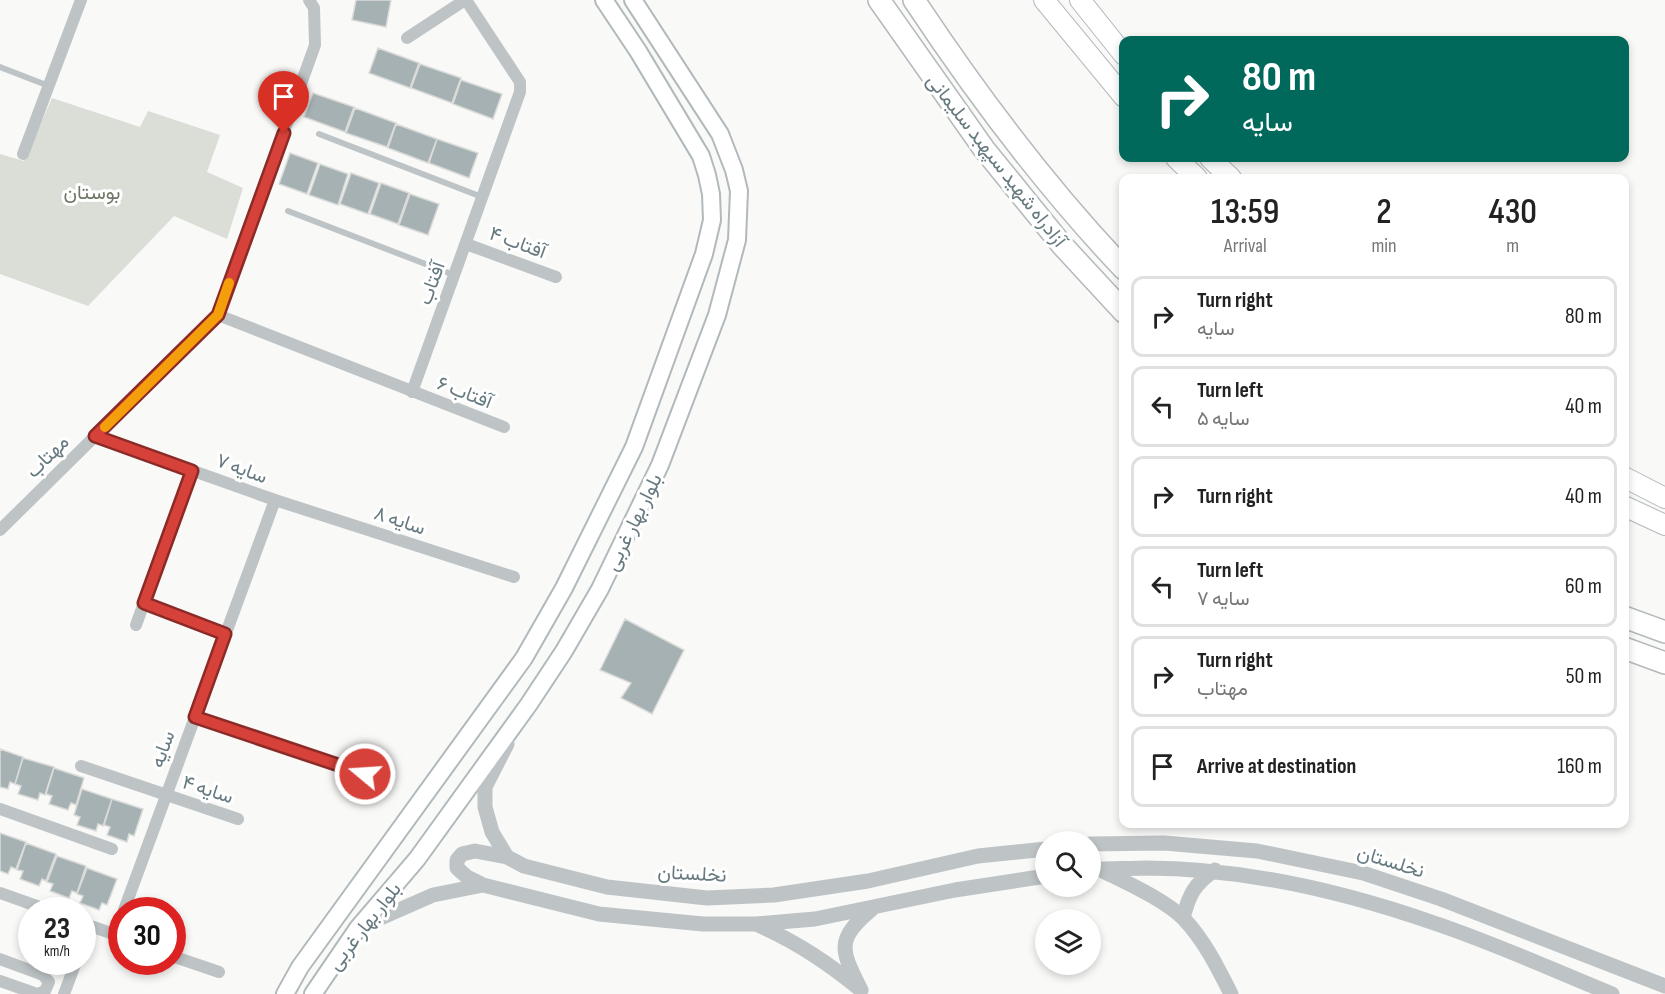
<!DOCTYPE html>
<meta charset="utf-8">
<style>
body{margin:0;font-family:"Sofia Sans Condensed",Vazirmatn,sans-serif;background:#f2f2f2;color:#222;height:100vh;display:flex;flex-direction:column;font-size:22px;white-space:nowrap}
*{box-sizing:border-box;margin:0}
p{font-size:20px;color:#767676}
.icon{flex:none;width:33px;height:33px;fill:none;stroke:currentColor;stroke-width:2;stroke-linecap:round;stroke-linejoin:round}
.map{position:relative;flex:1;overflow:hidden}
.side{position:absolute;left:1119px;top:174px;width:510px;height:654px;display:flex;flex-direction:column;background:#fff;border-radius:12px;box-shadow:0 3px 9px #0003}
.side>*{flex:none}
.guide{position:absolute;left:1119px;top:36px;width:510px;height:126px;border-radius:12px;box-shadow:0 3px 9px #0003;background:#00695c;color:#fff;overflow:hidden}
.fabs{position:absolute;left:1035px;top:831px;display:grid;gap:12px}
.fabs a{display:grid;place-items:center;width:66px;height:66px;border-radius:50%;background:#fff;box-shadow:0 3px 9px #0003;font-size:30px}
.speed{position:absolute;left:18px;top:897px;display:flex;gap:12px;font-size:30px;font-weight:700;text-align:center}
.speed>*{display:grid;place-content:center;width:78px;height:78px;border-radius:50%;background:#fff;box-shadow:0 3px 9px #0003;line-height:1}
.speed small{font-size:15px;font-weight:400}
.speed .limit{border:9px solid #d22;background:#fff;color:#111}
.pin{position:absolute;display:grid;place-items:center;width:51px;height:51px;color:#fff;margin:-62px -26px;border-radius:50% 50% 50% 0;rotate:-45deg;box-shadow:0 0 6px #0007}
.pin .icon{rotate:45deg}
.me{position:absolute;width:66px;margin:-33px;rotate:288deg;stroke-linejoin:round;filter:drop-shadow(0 0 4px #0008)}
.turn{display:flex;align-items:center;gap:21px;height:126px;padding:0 24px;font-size:27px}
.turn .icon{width:78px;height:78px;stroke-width:2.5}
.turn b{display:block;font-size:42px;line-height:51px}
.eta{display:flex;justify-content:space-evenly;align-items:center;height:102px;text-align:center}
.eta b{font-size:36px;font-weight:600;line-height:42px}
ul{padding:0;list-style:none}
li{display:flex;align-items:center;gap:18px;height:81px;margin:0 12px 9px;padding:0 12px;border:3px solid #e0e0e0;border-radius:12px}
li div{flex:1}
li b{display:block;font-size:22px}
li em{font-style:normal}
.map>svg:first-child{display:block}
</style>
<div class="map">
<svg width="1665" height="994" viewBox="0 0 1665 994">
<rect width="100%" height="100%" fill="#f9f9f7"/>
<path fill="#daded7" d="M52,98L140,127L148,111L220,135L207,172L243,188L227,239L174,216L88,306L0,274V154L24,161Z"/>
<path fill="#a6b1b4" stroke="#dbdbd9" stroke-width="1.5" d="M356,0H391L386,27L352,20Z
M378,48L419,63L410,88L369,73Z
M420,64L461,78L452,103L411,88Z
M461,80L502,94L493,119L453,104Z
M313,93L354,107L345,132L304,117Z
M355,108L396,123L387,147L346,133Z
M396,124L437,139L428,163L388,148Z
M437,139L478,153L469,178L429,163Z
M290,153L318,163L307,194L279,184Z
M320,164L348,174L338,205L309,195Z
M351,173L379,183L368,214L340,204Z
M381,183L409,193L398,224L370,214Z
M410,194L439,204L428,235L399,225Z
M625,619L684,650L652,714L621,698L631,683L600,670Z
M0,749L23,757L15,784L10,782L8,789L0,787Z
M23,758L54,767L45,795L40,793L38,800L18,794L21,786L15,784Z
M54,768L84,778L76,805L71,803L68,810L49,804L52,796L46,794Z
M82,789L112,799L103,826L98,824L96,831L77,825L80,817L74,815Z
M112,799L143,809L134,836L129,834L127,842L107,835L110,827L104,825Z
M0,833L26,842L16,869L11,867L8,874L0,871Z
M26,843L56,854L46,881L42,879L39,886L20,879L23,871L17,870Z
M57,856L86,866L77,893L72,891L69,898L50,891L53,884L47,882Z
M87,868L117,879L107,905L102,903L99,910L80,903L83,896L77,894Z"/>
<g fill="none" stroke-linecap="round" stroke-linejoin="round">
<defs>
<path id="secondary" d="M285,994L300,967L524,658L564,588L634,447L704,254L712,220L711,194L707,175L701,156L638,51L604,0
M313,994L358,928L417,859L529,704L564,651L600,589L660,465L717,315L737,240L739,191L734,170L720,134L633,0"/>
<path id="trunk" d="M1044,0L1124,97
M1080,0L1124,55
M1176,158L1197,178
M1210,158L1231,178
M1624,477L1665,498
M1624,506L1665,525"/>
<path id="motorway" d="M879,0L984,149L1062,245L1124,312
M914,0C977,95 1045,186 1124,269
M1624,617L1665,632
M1624,648L1665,663"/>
</defs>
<use href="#secondary" stroke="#b1b9bb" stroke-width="20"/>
<use href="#trunk" stroke="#b4b9bb" stroke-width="22"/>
<use href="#motorway" stroke="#b4b9bb" stroke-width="24"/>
<path stroke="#bec4c6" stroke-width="6" d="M0,67L49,86
M319,134L482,197
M288,211L454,275"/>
<path stroke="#bec4c6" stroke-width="12" d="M407,38L465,0
M23,154L81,0
M466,244L556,277
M218,315L504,427
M412,392L520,92V82L466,0
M95,436L275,500L514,577
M0,530L218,315L315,45L314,8L309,0
M144,603L225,634
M136,625L192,471
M195,717L365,774
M81,766L238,819
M0,809L112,849
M0,893L48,910
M124,910L275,500
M82,923L122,937
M115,935L122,918
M82,944L89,925
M172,956L219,972
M0,959L43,975L49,982L45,991L37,994L0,981
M64,994L76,962"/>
<path stroke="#bec4c6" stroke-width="15" d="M507,744L485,787V807L492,832L507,857L524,866L607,887L707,898L774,895L868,881L978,856L1046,849
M1090,844L1164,843L1257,851L1363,873L1441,899L1665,986
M1090,870C1108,868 1127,869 1145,868C1243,868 1342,891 1434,923C1494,943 1553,970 1612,994
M1103,871C1127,883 1165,900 1184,919C1204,940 1218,968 1231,994
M483,885L467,877L457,868V860L462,854L475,851L507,857
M1183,918C1189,895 1194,884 1215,870
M758,925C798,943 828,963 861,990C841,950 835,940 872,909
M358,928L433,895L483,885L599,914L703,924H756L815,919L955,890L1046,876"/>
<use href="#secondary" stroke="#fff" stroke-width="16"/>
<use href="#trunk" stroke="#fff" stroke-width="20"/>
<use href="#motorway" stroke="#fff" stroke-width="21"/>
</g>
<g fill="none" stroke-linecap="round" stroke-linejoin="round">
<defs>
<path id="route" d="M284,133L218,315L95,436L192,471L144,603L225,634L195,717L365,774"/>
</defs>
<use href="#route" stroke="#8b2a26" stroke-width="15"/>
<use href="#route" stroke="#d6413a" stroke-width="10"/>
<path stroke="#f59e0b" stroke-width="10" d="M105,427L218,315L229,283"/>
</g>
<g text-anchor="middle" stroke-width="6" stroke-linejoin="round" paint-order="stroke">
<g font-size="20" fill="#667a80" stroke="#fff">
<text transform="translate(997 160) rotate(52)" y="7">آزادراه شهید سپهبد سلیمانی</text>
<text transform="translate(518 242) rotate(20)" y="7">آفتاب ۴</text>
<text transform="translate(431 283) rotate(-70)" y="7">آفتاب</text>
<text transform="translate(465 392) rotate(21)" y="7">آفتاب ۶</text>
<text transform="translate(47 456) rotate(-45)" y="7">مهتاب</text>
<text transform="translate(242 468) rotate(20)" y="7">سایه ۷</text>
<text transform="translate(400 520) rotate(18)" y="7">سایه ۸</text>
<text transform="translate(633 522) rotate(-64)" y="7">بلوار بهار غربی</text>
<text transform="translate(162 749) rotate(-70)" y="7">سایه</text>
<text transform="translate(208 789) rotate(18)" y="7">سایه ۴</text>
<text transform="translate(1391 861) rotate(17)" y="7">نخلستان</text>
<text transform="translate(692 873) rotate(3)" y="7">نخلستان</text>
<text transform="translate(364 926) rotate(-52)" y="7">بلوار بهار غربی</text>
</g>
<g font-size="20" fill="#6c7865" stroke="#fff">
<text x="92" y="199">بوستان</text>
</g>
</g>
</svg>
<div class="fabs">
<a><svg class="icon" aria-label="search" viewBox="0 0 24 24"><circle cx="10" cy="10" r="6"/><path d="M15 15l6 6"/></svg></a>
<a><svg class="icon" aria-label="layers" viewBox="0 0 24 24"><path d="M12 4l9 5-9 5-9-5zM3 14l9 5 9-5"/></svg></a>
</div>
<div class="speed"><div>23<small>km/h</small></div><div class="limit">30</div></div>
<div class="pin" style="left:284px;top:133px;background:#d93025"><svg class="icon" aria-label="arrive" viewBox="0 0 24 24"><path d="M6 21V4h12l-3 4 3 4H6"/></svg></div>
<svg class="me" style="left:365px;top:774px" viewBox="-20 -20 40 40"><circle r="17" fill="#d6413a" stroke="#fff" stroke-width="3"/><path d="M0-11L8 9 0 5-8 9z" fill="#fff"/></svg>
<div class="guide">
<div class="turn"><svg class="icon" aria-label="right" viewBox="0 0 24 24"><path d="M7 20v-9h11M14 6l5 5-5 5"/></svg><div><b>80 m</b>سایه</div></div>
</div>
<section class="side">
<div class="eta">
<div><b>13:59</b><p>Arrival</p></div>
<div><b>2</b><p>min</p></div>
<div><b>430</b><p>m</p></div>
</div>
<ul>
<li><svg class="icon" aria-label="right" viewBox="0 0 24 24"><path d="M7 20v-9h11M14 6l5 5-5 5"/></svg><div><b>Turn right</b><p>سایه</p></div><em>80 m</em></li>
<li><svg class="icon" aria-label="left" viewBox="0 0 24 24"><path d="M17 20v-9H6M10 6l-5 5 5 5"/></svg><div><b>Turn left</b><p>سایه ۵</p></div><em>40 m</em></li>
<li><svg class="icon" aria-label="right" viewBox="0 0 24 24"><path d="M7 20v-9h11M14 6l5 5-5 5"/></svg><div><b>Turn right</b></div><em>40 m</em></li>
<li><svg class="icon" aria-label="left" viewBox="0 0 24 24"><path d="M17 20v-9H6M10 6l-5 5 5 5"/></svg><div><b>Turn left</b><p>سایه ۷</p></div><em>60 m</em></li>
<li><svg class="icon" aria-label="right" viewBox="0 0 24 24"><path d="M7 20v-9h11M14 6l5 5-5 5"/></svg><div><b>Turn right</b><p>مهتاب</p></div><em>50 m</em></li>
<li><svg class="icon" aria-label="arrive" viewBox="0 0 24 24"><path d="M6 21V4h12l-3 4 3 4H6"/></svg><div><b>Arrive at destination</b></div><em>160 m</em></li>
</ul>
</section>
</div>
